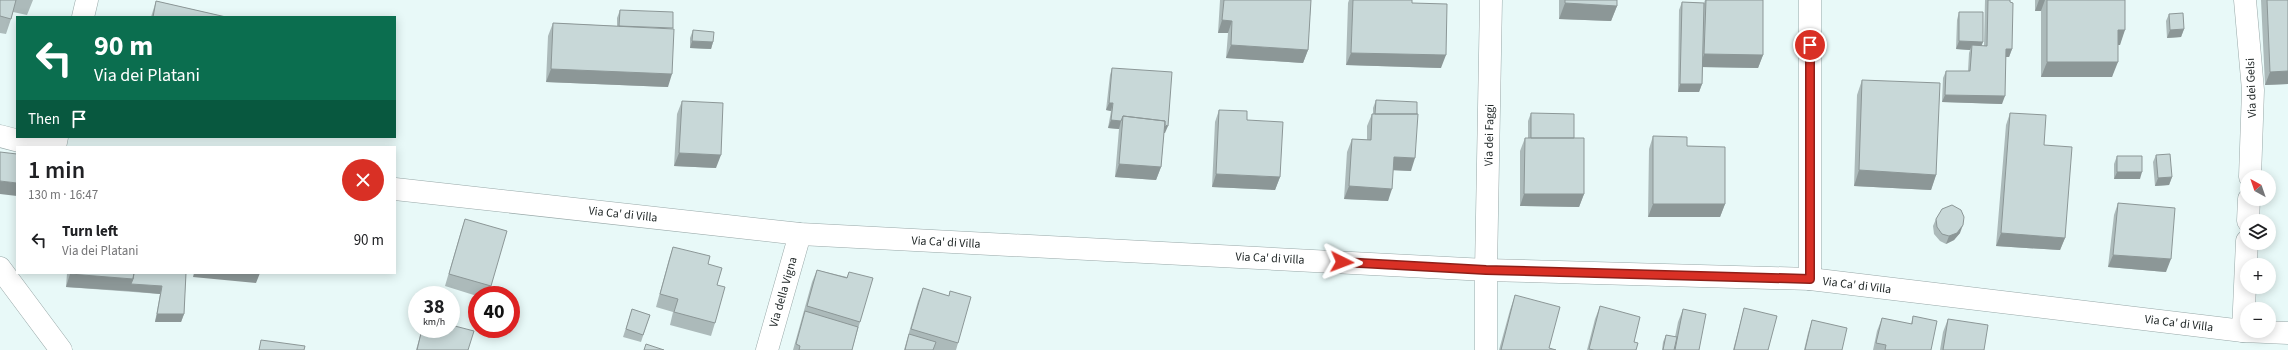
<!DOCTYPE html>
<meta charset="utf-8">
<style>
body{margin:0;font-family:"Source Sans 3",sans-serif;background:#f2f2f2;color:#202124;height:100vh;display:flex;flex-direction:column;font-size:15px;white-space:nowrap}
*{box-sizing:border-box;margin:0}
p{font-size:13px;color:#757577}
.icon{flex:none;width:22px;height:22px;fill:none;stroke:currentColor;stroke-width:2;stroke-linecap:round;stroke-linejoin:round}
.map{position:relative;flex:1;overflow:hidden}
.drawer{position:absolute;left:16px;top:146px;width:380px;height:128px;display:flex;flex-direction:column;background:#fff;border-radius:0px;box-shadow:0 2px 10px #0003}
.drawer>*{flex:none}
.guide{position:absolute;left:16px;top:16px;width:380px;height:122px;border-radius:0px;box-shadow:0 2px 10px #0003;background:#0b6e4f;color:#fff;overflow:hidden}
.needle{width:26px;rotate:320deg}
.controls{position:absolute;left:2240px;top:170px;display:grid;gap:8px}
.controls a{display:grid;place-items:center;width:36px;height:36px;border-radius:50%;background:#fff;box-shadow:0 2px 10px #0003;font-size:20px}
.speed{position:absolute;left:408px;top:286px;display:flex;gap:8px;font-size:20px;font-weight:700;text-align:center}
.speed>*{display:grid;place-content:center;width:52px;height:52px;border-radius:50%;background:#fff;box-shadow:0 2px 10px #0003;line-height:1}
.speed small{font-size:10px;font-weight:400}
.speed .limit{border:6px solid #d22;background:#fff;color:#111}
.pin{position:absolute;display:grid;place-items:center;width:34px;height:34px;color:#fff;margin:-17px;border:2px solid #fff;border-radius:50%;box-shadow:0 1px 4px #0007}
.me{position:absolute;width:44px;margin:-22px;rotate:93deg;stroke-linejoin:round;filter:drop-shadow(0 0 3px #0008)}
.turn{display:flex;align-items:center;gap:14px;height:84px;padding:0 12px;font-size:18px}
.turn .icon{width:52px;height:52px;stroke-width:2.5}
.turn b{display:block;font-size:28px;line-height:34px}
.then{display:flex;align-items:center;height:38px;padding:0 12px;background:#0003;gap:8px;font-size:15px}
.round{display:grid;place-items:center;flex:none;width:42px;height:42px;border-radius:21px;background:#f2f2f2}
.head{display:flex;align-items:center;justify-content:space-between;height:68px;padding:0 12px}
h1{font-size:24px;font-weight:600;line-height:30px}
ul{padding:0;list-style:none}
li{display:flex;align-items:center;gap:12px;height:52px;padding:0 12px}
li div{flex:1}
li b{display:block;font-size:15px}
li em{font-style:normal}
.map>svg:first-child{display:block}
</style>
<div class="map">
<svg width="2288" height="350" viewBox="0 0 2288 350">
<rect width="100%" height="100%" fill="#e8f9f8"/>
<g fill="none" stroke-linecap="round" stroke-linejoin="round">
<defs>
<path id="minor" d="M2245,0L2253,90L2250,177
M83,17L87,0
M55,147L57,137
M2248,221L2249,199
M0,268L61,350
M1810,279V0
M2243,331L2247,241
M767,350L800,234
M1486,350V270L1491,0"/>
<path id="tertiary" d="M0,136L42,147
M395,189L800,234L1486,270L1810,279L2243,331L2288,333"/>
</defs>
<use href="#minor" stroke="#98a8a8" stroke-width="23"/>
<use href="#tertiary" stroke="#98a8a8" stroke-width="23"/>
<use href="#minor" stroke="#fff" stroke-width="22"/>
<use href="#tertiary" stroke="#fff" stroke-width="22"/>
</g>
<path fill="#acbaba" d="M0,0H33L27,15L13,12L11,19L6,34L0,33Z
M1220,0H1311L1308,50L1303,63L1226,58L1228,33H1218Z
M1349,0H1412V3L1441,68L1346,65L1348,3Z
M1559,0H1617V6L1611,21L1559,19Z
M1705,0H1763V55L1758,68L1703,67L1702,84L1699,92H1678L1679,10L1682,2L1704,3Z
M1985,0H2010L2012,49L2009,57H2006L2002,104L1942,102L1943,78L1946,71H1968L1969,53L1970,50L1956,49L1957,20L1959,12L1981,46H1984Z
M2035,0H2125L2120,45H2118L2112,77H2041V11H2035Z
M2261,0H2288V84L2265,85Z
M156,1L226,17H151Z
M620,10L668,87L546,82L548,36L553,23L617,26V18Z
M2169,14L2184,29L2181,37L2167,38L2166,21Z
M693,30L713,42L711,49L690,48V38Z
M1112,68L1165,133H1164L1161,167L1156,180L1115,177L1119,129L1108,128L1111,111L1106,110L1110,75Z
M1862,80L1936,175L1931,190L1854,186L1857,95Z
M1376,100L1411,171L1393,170L1388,201L1344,199L1347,152L1352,139L1367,140V126L1372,114H1373V108Z
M682,101L716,168L674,166L677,114Z
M1219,110L1247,120L1280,177L1275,190L1212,187L1215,122Z
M1531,113L1574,138L1584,194L1579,207L1520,206V151L1525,138H1528V121Z
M2010,113L2044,145L2065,238L2060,250L1996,246L2006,125Z
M1653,136L1687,146L1725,204L1720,217H1648L1649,149Z
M2156,155L2172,177L2169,185L2155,186L2153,162Z
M2117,156L2140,179H2114V164Z
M2118,203L2166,272L2108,267L2114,215Z
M465,219L491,286L488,295H477V296L445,286L461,231Z
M1936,219L1960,233L1954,240L1946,244L1940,241L1934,234L1933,226Z
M673,247L708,264L717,285L715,323L711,336L670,325L673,312L656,307L669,259Z
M817,270L847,277L849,272L860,322L852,350H793L812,282Z
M67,273H186L184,314L181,322H155L160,294L66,287Z
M923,288L958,343L956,350H904L918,301Z
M1515,295L1549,348L1556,350H1499L1510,310Z
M1600,306L1634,342L1636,350H1587L1595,319Z
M1744,308L1768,350H1733L1742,316Z
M632,309L650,315L641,342L623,337Z
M1683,309L1699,350H1662L1663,342L1666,335L1675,337L1678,322Z
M1913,316L1931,350H1873L1877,331L1882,318L1911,324Z
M1948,319L1984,350H1940L1943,332Z
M1812,320L1842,350H1804L1808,333Z
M422,329H451L468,350H416Z"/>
<path fill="#8c9797" d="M2039,0H2045L2041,11H2035Z
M1565,3L1617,6L1611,21L1559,19Z
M1222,20L1232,21L1228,33H1218Z
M2184,29L2181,37L2167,38L2170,30Z
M2118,30H2125L2120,45H2112Z
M692,41L713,42L711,49L690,48Z
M1959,41L1983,42L1980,50L1972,45L1970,50L1956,49Z
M1231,45L1308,50L1303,63L1226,58Z
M2006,49H2012L2009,57H2003Z
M1351,53L1446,55L1441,68L1346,65Z
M1704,54L1763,55L1758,68L1700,67Z
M2047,62H2118L2112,77H2041Z
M551,69L672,74L668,87L546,82Z
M2288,71V84L2265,85L2270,72Z
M1680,84H1702L1699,92H1678Z
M1945,95L2005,96L2002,104L1942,102Z
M1109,103H1113L1111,111L1106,110Z
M1111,120L1121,121L1119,129L1108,128Z
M1123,122L1168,126L1165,133L1122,129Z
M679,153L721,155L716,168L674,166Z
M1394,157L1415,158L1411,171L1389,170Z
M1119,164L1161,167L1156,180L1115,177Z
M1859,170L1936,175L1931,190L1854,186Z
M2117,172H2142L2140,179H2114Z
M1216,174L1280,177L1275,190L1212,187Z
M2172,177L2169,185L2155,186L2158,178Z
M0,181L17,183V196L0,194Z
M1349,186L1392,189L1388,201L1344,199Z
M1524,194H1584L1579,207L1520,206Z
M1653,204H1725L1720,217H1648Z
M1963,225L1960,233L1954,240L1946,244L1949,236Z
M2001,233L2065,238L2060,250L1996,246Z
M2113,255L2171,259L2166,272L2108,267Z
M194,273H260L256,283L193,277Z
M70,274L133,279L129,291L66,287Z
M131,284L162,286L160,294L129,291Z
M157,314H184L181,322H155Z"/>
<path fill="#c8d8d8" stroke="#8c9797" d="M0,0H16L11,19L0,16Z
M1224,0H1311L1308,50L1231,45L1232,21L1222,20Z
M1353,0H1412V3L1447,4L1446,55L1351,53Z
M1565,0H1617V6L1565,3Z
M1706,0H1763V55L1704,54Z
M1988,0H2010V2L2013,3L2012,49H2006L2005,96L1945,95L1946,71H1970L1972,45L1987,46Z
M2047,0H2125V30H2118V62H2047Z
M2267,0H2288V71L2270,72Z
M156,1L226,17H153Z
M1682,2L1704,3L1702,84H1680Z
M620,10L673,12V28L619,26Z
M1959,12H1983V42L1959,41Z
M2183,13L2184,29L2170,30L2169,14Z
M553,23L674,29L672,74L551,69Z
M693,30L714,32L713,42L692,41Z
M1112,68L1172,72L1168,126L1165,125V121L1123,116L1121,121L1111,120L1113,103H1109Z
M1862,80L1940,83L1936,175L1859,170Z
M1376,100L1417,102V114H1375Z
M682,101L723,103L721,155L679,153Z
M1219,110L1247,111V120L1283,122L1280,177L1216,174Z
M1531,113L1574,114V138H1531Z
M2010,113L2046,115L2044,145L2072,147L2065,238L2001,233Z
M1372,114H1418L1415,158L1394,157L1392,189L1349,186L1352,139L1371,140Z
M1123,116L1165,121L1161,167L1119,164Z
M1653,136L1687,137V146L1725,147V204H1653Z
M1525,138H1584V194H1524Z
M0,152L17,154V183L0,181Z
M2170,154L2172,177L2158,178L2156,155Z
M2117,156H2142V172H2117Z
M2118,203L2175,208L2171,259L2113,255Z
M1952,205L1961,210L1964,217L1963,225L1957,233L1949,236L1942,234L1937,227L1936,219L1942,209Z
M465,219L507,231L491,286L449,274Z
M673,247L710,256L708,264L722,268L717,285L725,287L715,323L674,312L678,299L660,294Z
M817,270L847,278L849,272L873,278L860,322L807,306Z
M70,273H134L133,279L70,274Z
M134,273H186L184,314H157L162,286L131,284L133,279Z
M923,288L949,296L950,291L971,297L958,343L911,329Z
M1515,295L1560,307L1549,348L1556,350H1501Z
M1600,306L1640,317L1634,342L1638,343L1636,350H1594L1589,349Z
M1744,308L1777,316L1768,350H1734Z
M632,309L650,315L643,335L626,329Z
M1683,309L1706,314L1699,350H1675Z
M805,311L858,327L852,350H799L800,346L796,344Z
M1913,316L1937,321L1931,350H1885L1886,345L1876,343L1882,318L1912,324Z
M1948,319L1988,325L1984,350H1943Z
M1812,320L1847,328L1842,350H1805Z
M451,325L474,331L468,350H417L422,329H451Z
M909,334L936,342L933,350H905Z
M1666,335L1677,337L1674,350H1663Z
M261,340L305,346L304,350H259Z
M646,344L664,350H644Z"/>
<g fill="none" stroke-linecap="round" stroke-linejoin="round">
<defs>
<path id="route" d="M1342,262L1486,270L1810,279V45"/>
</defs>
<use href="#route" stroke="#8d1f18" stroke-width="10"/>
<use href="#route" stroke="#d93025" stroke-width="7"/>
</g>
<g text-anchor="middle" stroke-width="3" stroke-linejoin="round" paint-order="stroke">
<g font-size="12" fill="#212828" stroke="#fff">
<text transform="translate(2251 88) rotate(-92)" y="4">Via dei Gelsi</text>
<text transform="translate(1489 135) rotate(-89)" y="4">Via dei Faggi</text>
<text transform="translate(623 214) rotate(6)" y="4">Via Ca' di Villa</text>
<text transform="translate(946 242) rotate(3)" y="4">Via Ca' di Villa</text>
<text transform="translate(1270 258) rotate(3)" y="4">Via Ca' di Villa</text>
<text transform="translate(1857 285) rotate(7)" y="4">Via Ca' di Villa</text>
<text transform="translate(783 292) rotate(-74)" y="4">Via della Vigna</text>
<text transform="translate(2179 323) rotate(7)" y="4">Via Ca' di Villa</text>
</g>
</g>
</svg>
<div class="controls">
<a><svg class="needle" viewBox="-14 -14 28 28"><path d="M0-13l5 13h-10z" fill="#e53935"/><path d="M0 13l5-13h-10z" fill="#757577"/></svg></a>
<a><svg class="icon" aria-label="layers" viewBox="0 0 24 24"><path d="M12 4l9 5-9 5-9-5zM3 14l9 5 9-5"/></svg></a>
<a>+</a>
<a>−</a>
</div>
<div class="speed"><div>38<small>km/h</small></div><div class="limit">40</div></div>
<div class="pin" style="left:1810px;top:45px;background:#d93025"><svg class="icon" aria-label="arrive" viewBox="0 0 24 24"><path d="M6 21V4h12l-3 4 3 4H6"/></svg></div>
<svg class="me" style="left:1342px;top:262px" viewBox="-20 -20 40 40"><path d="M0-17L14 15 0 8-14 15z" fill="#d93025" stroke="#fff" stroke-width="4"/></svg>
<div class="guide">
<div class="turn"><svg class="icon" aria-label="left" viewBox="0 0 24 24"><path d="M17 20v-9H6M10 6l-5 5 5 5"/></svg><div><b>90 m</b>Via dei Platani</div></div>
<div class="then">Then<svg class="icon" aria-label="arrive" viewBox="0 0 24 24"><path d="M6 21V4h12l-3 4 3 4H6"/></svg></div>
</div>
<section class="drawer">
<div class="head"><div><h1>1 min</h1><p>130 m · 16:47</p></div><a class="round" style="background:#d93025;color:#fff"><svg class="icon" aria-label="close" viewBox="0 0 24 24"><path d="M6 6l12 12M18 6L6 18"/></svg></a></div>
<ul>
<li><svg class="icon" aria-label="left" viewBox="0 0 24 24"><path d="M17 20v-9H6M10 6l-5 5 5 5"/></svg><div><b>Turn left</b><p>Via dei Platani</p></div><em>90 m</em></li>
</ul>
</section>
</div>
